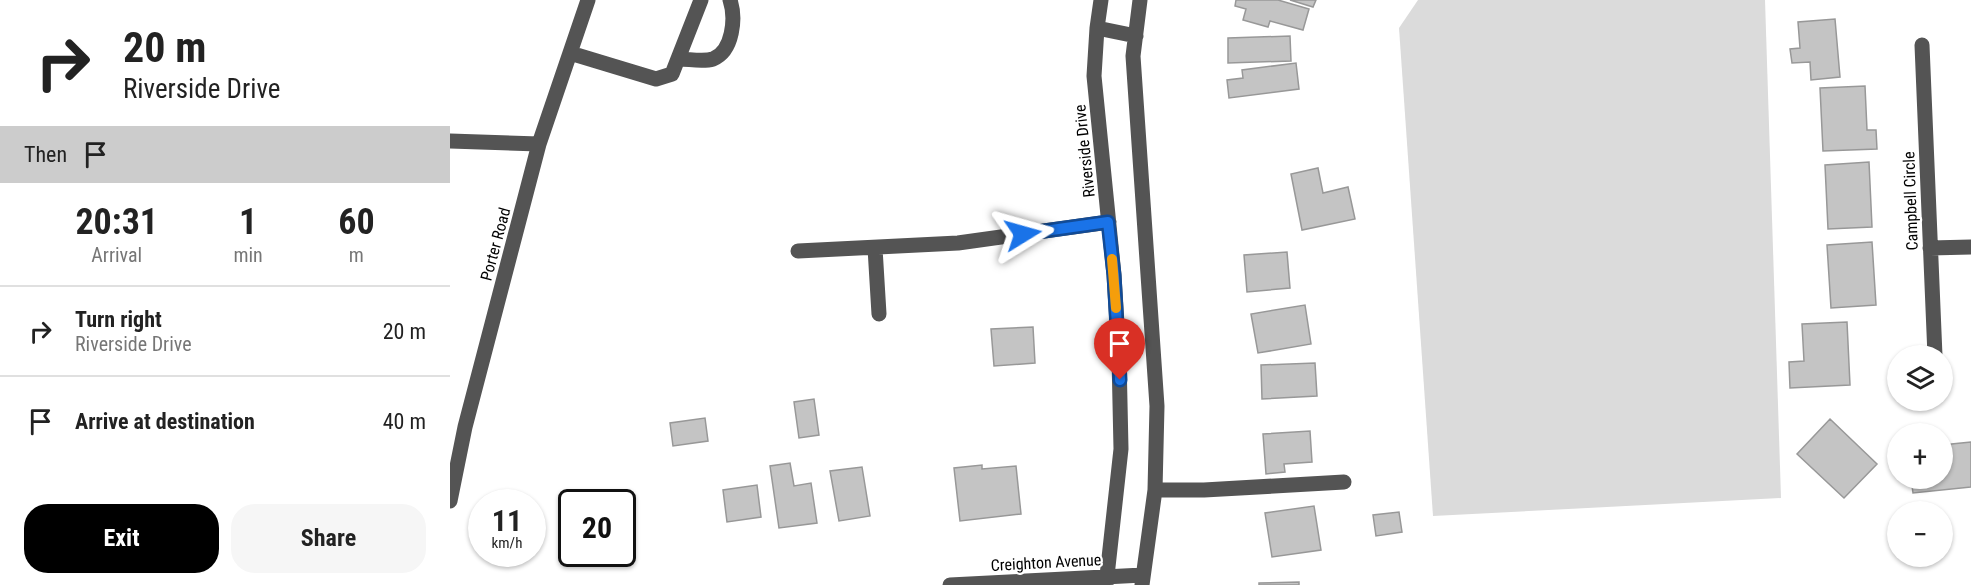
<!DOCTYPE html>
<meta charset="utf-8">
<style>
body{margin:0;font-family:"Roboto Condensed",sans-serif;background:#f6f6f6;color:#222;height:100vh;display:flex;flex-direction:column;font-size:22px;white-space:nowrap}
*{box-sizing:border-box;margin:0}
p{font-size:20px;color:#767676}
.icon{flex:none;width:33px;height:33px;fill:none;stroke:currentColor;stroke-width:2;stroke-linecap:round;stroke-linejoin:round}
.map{position:relative;flex:1;overflow:hidden}
.details{display:flex;flex-direction:column;background:#fff;width:450px}
.details>*{flex:none}
.top-card{background:#fff;color:#222;overflow:hidden}
.buttons{position:absolute;left:1437px;top:345px;display:grid;gap:12px}
.buttons a{display:grid;place-items:center;width:66px;height:66px;border-radius:50%;background:#fff;box-shadow:0 2px 4px #0004;font-size:30px}
.speed{position:absolute;left:18px;top:489px;display:flex;gap:12px;font-size:30px;font-weight:700;text-align:center}
.speed>*{display:grid;place-content:center;width:78px;height:78px;border-radius:50%;background:#fff;box-shadow:0 2px 4px #0004;line-height:1}
.speed small{font-size:15px;font-weight:400}
.speed .limit{border:3px solid #111;border-radius:9px;background:#fff;color:#111}
.pin{position:absolute;display:grid;place-items:center;width:51px;height:51px;color:#fff;margin:-62px -26px;border-radius:50% 50% 50% 0;rotate:-45deg;box-shadow:0 0 6px #0007}
.pin .icon{rotate:45deg}
.me{position:absolute;width:66px;margin:-33px;rotate:82deg;stroke-linejoin:round;filter:drop-shadow(0 0 4px #0008)}
.turn{display:flex;align-items:center;gap:21px;height:126px;padding:0 24px;font-size:27px}
.turn .icon{width:78px;height:78px;stroke-width:2.5}
.turn b{display:block;font-size:42px;line-height:51px}
.then{display:flex;align-items:center;height:57px;padding:0 24px;background:#0003;gap:12px;font-size:22px}
.eta{display:flex;justify-content:space-evenly;align-items:center;height:102px;text-align:center}
.eta b{font-size:36px;font-weight:700;line-height:42px}
.action{display:flex;gap:12px;margin-top:auto;padding:12px 24px}
.action a{flex:1;height:69px;border-radius:24px;background:#000;color:#fff;font-size:24px;font-weight:700;line-height:69px;text-align:center}
.action a+a{background:#f6f6f6;color:#222}
ul{padding:0;list-style:none}
li{display:flex;align-items:center;gap:18px;height:90px;padding:0 24px;border-top:2px solid #e0e0e0}
li div{flex:1}
li b{display:block;font-size:22px}
li em{font-style:normal}
main{display:flex;flex:1;min-height:0}
.map>svg:first-child{display:block}
</style>
<main>
<section class="details">
<div class="top-card">
<div class="turn"><svg class="icon" aria-label="right" viewBox="0 0 24 24"><path d="M7 20v-9h11M14 6l5 5-5 5"/></svg><div><b>20 m</b>Riverside Drive</div></div>
<div class="then">Then<svg class="icon" aria-label="arrive" viewBox="0 0 24 24"><path d="M6 21V4h12l-3 4 3 4H6"/></svg></div>
</div>
<div class="eta">
<div><b>20:31</b><p>Arrival</p></div>
<div><b>1</b><p>min</p></div>
<div><b>60</b><p>m</p></div>
</div>
<ul>
<li><svg class="icon" aria-label="right" viewBox="0 0 24 24"><path d="M7 20v-9h11M14 6l5 5-5 5"/></svg><div><b>Turn right</b><p>Riverside Drive</p></div><em>20 m</em></li>
<li><svg class="icon" aria-label="arrive" viewBox="0 0 24 24"><path d="M6 21V4h12l-3 4 3 4H6"/></svg><div><b>Arrive at destination</b></div><em>40 m</em></li>
</ul>
<div class="action"><a>Exit</a><a>Share</a></div>
</section>
<div class="map">
<svg width="1521" height="585" viewBox="0 0 1521 585">
<rect width="100%" height="100%" fill="#fff"/>
<path fill="#dbdbdb" d="M968,0H1315L1331,498L983,516L949,28Z"/>
<path fill="#c4c4c4" stroke="#989898" stroke-width="1.5" d="M786,0H828L859,9L853,30L820,21L818,27L793,20L796,9L785,6Z
M840,0H866L863,7Z
M1385,19L1390,77L1361,80L1360,62L1342,63L1340,49L1350,48L1348,22Z
M840,36L841,61L778,63V38Z
M846,63L849,89L779,98L777,80L793,78L792,70Z
M1415,86L1417,130H1426L1427,149L1373,151L1370,88Z
M1419,162L1422,227L1378,229L1375,165Z
M868,168L873,193L898,187L905,219L852,230L841,174Z
M1422,242L1426,305L1381,308L1377,245Z
M837,252L840,288L797,292L794,255Z
M855,305L861,344L808,353L801,314Z
M1397,322L1400,385L1340,388L1339,362L1354,361L1352,324Z
M583,327L585,363L544,366L541,329Z
M865,363L867,396L812,399L811,365Z
M364,399L369,435L349,438L344,402Z
M255,418L258,441L223,446L220,423Z
M1380,419L1427,464L1394,498L1347,454Z
M860,431L862,462L834,464L835,472L816,474L813,434Z
M1521,442V487L1463,493L1461,478H1492V445Z
M340,463L344,486L361,483L367,523L329,528L320,466Z
M532,465V469L566,466L571,514L510,521L504,468Z
M412,467L420,516L389,521L380,471Z
M307,485L311,517L277,522L273,490Z
M864,506L871,550L822,557L815,513Z
M949,512L952,532L926,536L923,515Z
M849,582V585H809V583Z"/>
<g fill="none" stroke-linecap="round" stroke-linejoin="round">
<path stroke="#545454" stroke-width="15" d="M651,0L647,28L644,76L664,275L669,357L671,449L656,585
M690,0L683,56L707,406L705,490L692,585
M647,28L686,36
M1472,45L1485,356
M120,53L206,79L222,74L251,0
M229,59C239,59 253,62 263,59C283,51 286,18 280,0
M0,141L89,144
M425,248L429,314
M1480,248L1521,247
M348,251L508,243L659,222
M705,490H754L894,482
M0,501L15,427L89,144L138,0
M500,585L693,575"/>
</g>
<g fill="none" stroke-linecap="round" stroke-linejoin="round">
<defs>
<path id="route" d="M573,234L658,222L664,275L670,380"/>
</defs>
<use href="#route" stroke="#114b97" stroke-width="15"/>
<use href="#route" stroke="#1a73e8" stroke-width="10"/>
<path stroke="#f59e0b" stroke-width="10" d="M662,259L666,308"/>
</g>
<g text-anchor="middle" stroke-width="4.5" stroke-linejoin="round" paint-order="stroke">
<g font-size="16" fill="#000" stroke="#fff">
<text transform="translate(634 151) rotate(-96)" y="6">Riverside Drive</text>
<text transform="translate(1460 201) rotate(-92)" y="6">Campbell Circle</text>
<text transform="translate(45 244) rotate(-75)" y="6">Porter Road</text>
<text transform="translate(596 562) rotate(-3)" y="6">Creighton Avenue</text>
</g>
</g>
</svg>
<div class="buttons">
<a><svg class="icon" aria-label="layers" viewBox="0 0 24 24"><path d="M12 4l9 5-9 5-9-5zM3 14l9 5 9-5"/></svg></a>
<a>+</a>
<a>−</a>
</div>
<div class="speed"><div>11<small>km/h</small></div><div class="limit">20</div></div>
<div class="pin" style="left:670px;top:380px;background:#d93025"><svg class="icon" aria-label="arrive" viewBox="0 0 24 24"><path d="M6 21V4h12l-3 4 3 4H6"/></svg></div>
<svg class="me" style="left:573px;top:234px" viewBox="-20 -20 40 40"><path d="M0-17L14 15 0 8-14 15z" fill="#1a73e8" stroke="#fff" stroke-width="4"/></svg>
</div>
</main>
